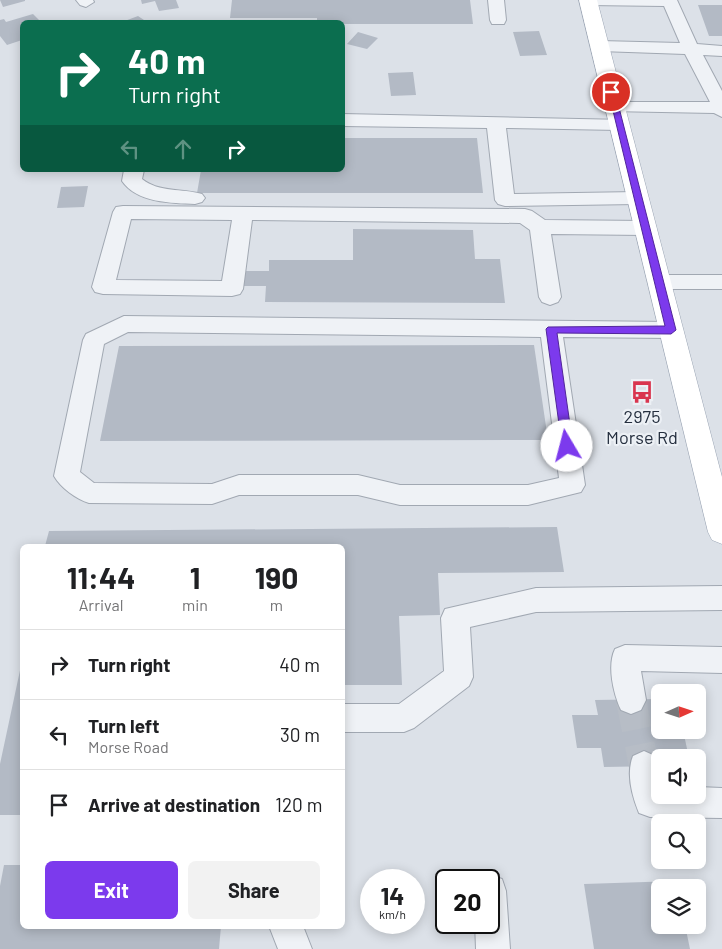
<!DOCTYPE html>
<style>
body{margin:0;font-family:Barlow,sans-serif;background:#f2f2f2;color:#202124;height:100vh;display:flex;flex-direction:column;font-size:19px;white-space:nowrap}
*{box-sizing:border-box;margin:0}
p{font-size:16px;color:#757577}
.icon{flex:none;width:28px;height:28px;fill:none;stroke:currentColor;stroke-width:2;stroke-linecap:round;stroke-linejoin:round}
.map{position:relative;flex:1;overflow:hidden}
.panel{position:absolute;left:20px;top:544px;width:325px;height:385px;display:flex;flex-direction:column;background:#fff;border-radius:8px;box-shadow:0 2px 12px #0003}
.panel>*{flex:none}
.hud{position:absolute;left:20px;top:20px;width:325px;height:152px;border-radius:8px;box-shadow:0 2px 12px #0003;background:#0b6e4f;color:#fff;overflow:hidden}
.needle{width:32px;rotate:87deg}
.controls{position:absolute;left:651px;top:684px;display:grid;gap:10px}
.controls a{display:grid;place-items:center;width:55px;height:55px;border-radius:8px;background:#fff;box-shadow:0 2px 12px #0003;font-size:25px}
.speed{position:absolute;left:360px;top:869px;display:flex;gap:10px;font-size:25px;font-weight:700;text-align:center}
.speed>*{display:grid;place-content:center;width:65px;height:65px;border-radius:50%;background:#fff;box-shadow:0 2px 12px #0003;line-height:1}
.speed small{font-size:12px;font-weight:400}
.speed .limit{border:2px solid #111;border-radius:8px;background:#fff;color:#111}
.pin{position:absolute;display:grid;place-items:center;width:42px;height:42px;color:#fff;margin:-21px;border:2px solid #fff;border-radius:50%;box-shadow:0 1px 5px #0007}
.me{position:absolute;width:55px;margin:-28px;rotate:352deg;stroke-linejoin:round;filter:drop-shadow(0 0 4px #0008)}
.turn{display:flex;align-items:center;gap:18px;height:105px;padding:0 25px;font-size:22px}
.turn .icon{width:65px;height:65px;stroke-width:2.5}
.turn b{display:block;font-size:35px;line-height:42px}
.lanes{display:flex;align-items:center;height:48px;padding:0 25px;background:#0003;justify-content:center;gap:25px;direction:ltr}
.lanes .off{opacity:.35}
.eta{display:flex;justify-content:space-evenly;align-items:center;height:85px;text-align:center}
.eta b{font-size:30px;font-weight:700;line-height:35px}
.button{display:flex;gap:10px;margin-top:auto;padding:10px 25px}
.button a{flex:1;height:58px;border-radius:8px;background:#7c3aed;color:#fff;font-size:20px;font-weight:700;line-height:58px;text-align:center}
.button a+a{background:#f2f2f2;color:#202124}
ul{padding:0;list-style:none}
li{display:flex;align-items:center;gap:15px;height:70px;padding:0 25px;border-top:1px solid #e0e0e0}
li div{flex:1}
li b{display:block;font-size:19px}
li em{font-style:normal}
.map>svg:first-child{display:block}
</style>
<div class="map">
<svg width="722" height="949" viewBox="0 0 722 949">
<rect width="100%" height="100%" fill="#dce1e8"/>
<path fill="#b3bac5" d="M0,0H25V1L3,7Z
M141,0H176L179,8L159,11L155,1L142,4Z
M232,0H470L473,24H342L317,22V18H230Z
M698,5H722V36H709Z
M33,14L41,22H22V40L7,45L0,36V20L4,19L6,22Z
M138,16L147,22H122Z
M539,31L547,55L520,56L513,32Z
M358,32L378,38L367,49L347,44Z
M413,72L416,95L391,96L388,73Z
M342,138H477L483,193H197L201,170H342Z
M88,186L84,207L57,208L61,187Z
M353,229L473,230L475,259H500L505,303L265,302L266,286H238L240,271H269V260H353Z
M534,345L548,440L100,441L119,346Z
M557,527L564,572L438,573L440,615L399,616L402,685H342V546H45L49,531Z
M22,661V815H0V764Z
M660,699V730H683L689,758H660V766L604,767L601,748H577L572,715H598L595,700Z
M4,865H22V926H221L219,949H0V886Z
M676,881L677,888H660V925H685L690,949H594L584,884Z"/>
<g fill="none" stroke-linecap="round" stroke-linejoin="round">
<path stroke="#b7bdc6" stroke-width="30" stroke-dasharray="30 15" stroke-linecap="butt" d="M631,700L644,766"/>
<defs>
<path id="minor" d="M76,0H93L94,2L86,7L80,5Z
M488,0H504L506,20L504,24H492L490,20Z
M580,0H677L697,44L722,46V56L703,55L722,91V117L714,113L609,111L606,107L609,103L615,102H710L685,54L600,51L594,50L591,46L594,42L600,41L680,43L664,6L588,5Z
M342,114L626,120L628,124L626,128L619,130L506,128L514,194L637,192L644,194L647,198L644,202L637,204L505,206L498,204L495,200L487,128L342,126Z
M124,170H144L142,179C160,193 181,188 202,194L205,198L202,202L195,204C172,203 137,203 122,181Z
M123,206L525,209L532,211L545,220L645,221L652,223L655,228L652,233L645,235L551,234L561,297L558,302L550,305L542,302L539,297L530,230L520,223L252,220L243,289L240,294L232,296L103,294L95,292L92,287L113,212L116,207ZM131,219L232,220L222,281L116,280Z
M659,275H722V289H659L651,287L648,282L651,277Z
M124,316L671,322L679,324L682,330L679,336L671,338L563,337L585,485L581,492L528,505H400L358,495H239L212,504L89,503C76,499 61,488 54,476L83,340L86,334ZM128,332L541,337L559,478L528,485H400L358,475H239L212,484L94,483L80,472L104,344Z
M722,586V610L536,612L470,627L473,677L469,686L414,728L404,732H342V704H399L444,671L441,618L445,609L536,588Z
M625,645L722,647V673L641,671L646,700L641,710L631,714L621,710C613,693 607,665 615,649Z
M644,751L655,756L660,771V795H698V787L722,788V818L650,817L639,813C632,796 626,773 633,756Z
M490,875L502,879L506,891L510,949H476L475,922H489V880H478Z
M269,926H303L312,949H278Z"/>
<path id="major" d="M579,0H597L722,477V544L712,540L708,532Z"/>
</defs>
<use href="#minor" stroke="#a1a8b2" stroke-width="2"/>
<use href="#major" stroke="#9ba5b4" stroke-width="1"/>
<use href="#minor" fill="#eff2f6" fill-rule="evenodd"/>
<use href="#major" fill="#fff" fill-rule="evenodd"/>
</g>
<path fill="#7c3aed" stroke="#51269a" d="M608,90L615,92L676,330L671,334L557,333L573,446L567,451L562,446L546,329L548,327L665,326Z"/>
<defs>
<symbol id="bus-bare" viewBox="-9 -9 18 18"><path d="M-5-6H5V4H4V6H2V4H-2V6H-4V4H-5ZM-3.5-4V0h7V-4ZM-3.5 1.2v1.5H-2V1.2ZM2 1.2v1.5H3.5V1.2Z" fill="#d9354f" stroke="#ecf0f5" stroke-width="2.5" paint-order="stroke"/></symbol>
</defs>
<g fill-rule="evenodd">
<use href="#bus-bare" x="626" y="376" width="32" height="32"/>
</g>
<g text-anchor="middle" stroke-width="4.5" stroke-linejoin="round" paint-order="stroke">
<g font-size="18" fill="#252f3f" stroke="#ecf0f5">
<text x="642" y="423">2975<tspan x="642" dy="21">Morse Rd</tspan></text>
</g>
</g>
</svg>
<div class="controls">
<a><svg class="needle" viewBox="-14 -14 28 28"><path d="M0-13l5 13h-10z" fill="#e53935"/><path d="M0 13l5-13h-10z" fill="#757577"/></svg></a>
<a><svg class="icon" aria-label="sound" viewBox="0 0 24 24"><path d="M4 9h4l5-4v14l-5-4H4zM17 9q2 3 0 6"/></svg></a>
<a><svg class="icon" aria-label="search" viewBox="0 0 24 24"><circle cx="10" cy="10" r="6"/><path d="M15 15l6 6"/></svg></a>
<a><svg class="icon" aria-label="layers" viewBox="0 0 24 24"><path d="M12 4l9 5-9 5-9-5zM3 14l9 5 9-5"/></svg></a>
</div>
<div class="speed"><div>14<small>km/h</small></div><div class="limit">20</div></div>
<div class="pin" style="left:611px;top:92px;background:#d93025"><svg class="icon" aria-label="arrive" viewBox="0 0 24 24"><path d="M6 21V4h12l-3 4 3 4H6"/></svg></div>
<svg class="me" style="left:567px;top:446px" viewBox="-20 -20 40 40"><circle r="19" fill="#fff"/><path d="M0-13L10 11 0 6-10 11z" fill="#7c3aed"/></svg>
<div class="hud">
<div class="turn"><svg class="icon" aria-label="right" viewBox="0 0 24 24"><path d="M7 20v-9h11M14 6l5 5-5 5"/></svg><div><b>40 m</b>Turn right</div></div>
<div class="lanes"><svg class="icon off" aria-label="left" viewBox="0 0 24 24"><path d="M17 20v-9H6M10 6l-5 5 5 5"/></svg><svg class="icon off" aria-label="ahead" viewBox="0 0 24 24"><path d="M12 20V5M6 11l6-6 6 6"/></svg><svg class="icon" aria-label="right" viewBox="0 0 24 24"><path d="M7 20v-9h11M14 6l5 5-5 5"/></svg></div>
</div>
<section class="panel">
<div class="eta">
<div><b>11:44</b><p>Arrival</p></div>
<div><b>1</b><p>min</p></div>
<div><b>190</b><p>m</p></div>
</div>
<ul>
<li><svg class="icon" aria-label="right" viewBox="0 0 24 24"><path d="M7 20v-9h11M14 6l5 5-5 5"/></svg><div><b>Turn right</b></div><em>40 m</em></li>
<li><svg class="icon" aria-label="left" viewBox="0 0 24 24"><path d="M17 20v-9H6M10 6l-5 5 5 5"/></svg><div><b>Turn left</b><p>Morse Road</p></div><em>30 m</em></li>
<li><svg class="icon" aria-label="arrive" viewBox="0 0 24 24"><path d="M6 21V4h12l-3 4 3 4H6"/></svg><div><b>Arrive at destination</b></div><em>120 m</em></li>
</ul>
<div class="button"><a>Exit</a><a>Share</a></div>
</section>
</div>
